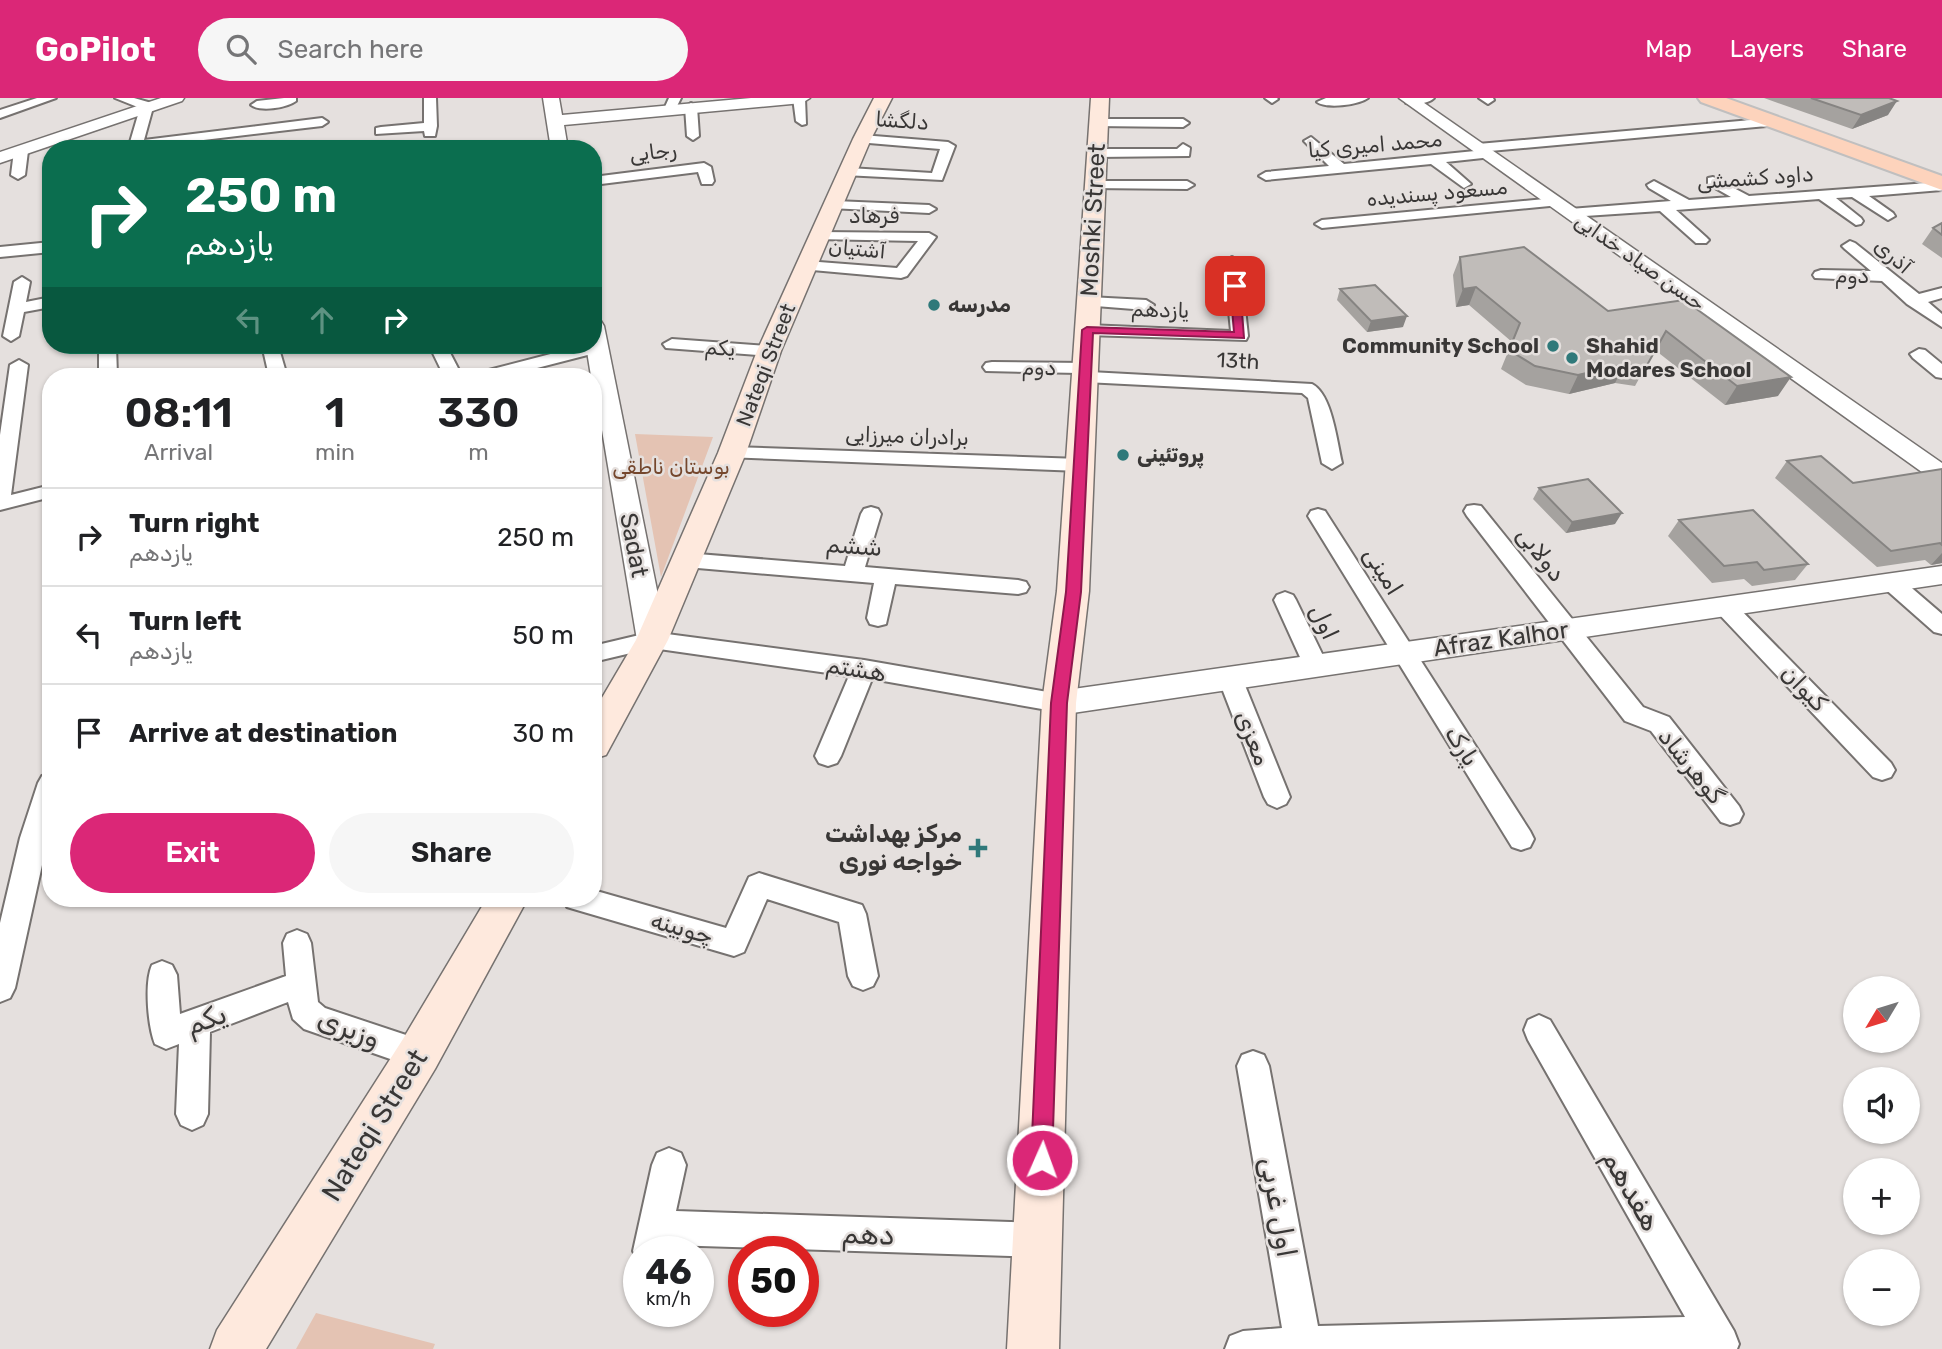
<!DOCTYPE html>
<meta charset="utf-8">
<style>
body{margin:0;font-family:Rubik,Vazirmatn,sans-serif;background:#f6f6f6;color:#202124;height:100vh;display:flex;flex-direction:column;font-size:26px;white-space:nowrap}
*{box-sizing:border-box;margin:0}
p{font-size:23px;color:#757577}
.icon{flex:none;width:38px;height:38px;fill:none;stroke:currentColor;stroke-width:2;stroke-linecap:round;stroke-linejoin:round}
.map{position:relative;flex:1;overflow:hidden}
.drawer{position:absolute;left:42px;top:270px;width:560px;height:539px;display:flex;flex-direction:column;background:#fff;border-radius:28px;box-shadow:0 2px 5px #0004}
.drawer>*{flex:none}
.hud{position:absolute;left:42px;top:42px;width:560px;height:214px;border-radius:28px;box-shadow:0 2px 5px #0004;background:#0b6e4f;color:#fff;overflow:hidden}
.needle{width:46px;rotate:232deg}
.controls{position:absolute;left:1843px;top:878px;display:grid;gap:14px}
.controls a{display:grid;place-items:center;width:77px;height:77px;border-radius:50%;background:#fff;box-shadow:0 2px 5px #0004;font-size:35px}
.speed{position:absolute;left:623px;top:1138px;display:flex;gap:14px;font-size:35px;font-weight:700;text-align:center}
.speed>*{display:grid;place-content:center;width:91px;height:91px;border-radius:50%;background:#fff;box-shadow:0 2px 5px #0004;line-height:1}
.speed small{font-size:18px;font-weight:400}
.speed .limit{border:10px solid #d22;background:#fff;color:#111}
.pin{position:absolute;display:grid;place-items:center;width:60px;height:60px;color:#fff;margin:-30px;border-radius:14px;box-shadow:0 4px 10px #0006}
.me{position:absolute;width:77px;margin:-38px;rotate:2deg;stroke-linejoin:round;filter:drop-shadow(0 0 5px #0008)}
.turn{display:flex;align-items:center;gap:24px;height:147px;padding:0 28px;font-size:32px}
.turn .icon{width:91px;height:91px;stroke-width:2.5}
.turn b{display:block;font-size:49px;line-height:60px}
.lanes{display:flex;align-items:center;height:66px;padding:0 28px;background:#0003;justify-content:center;gap:35px;direction:ltr}
.lanes .off{opacity:.35}
.eta{display:flex;justify-content:space-evenly;align-items:center;height:119px;text-align:center}
.eta b{font-size:42px;font-weight:600;line-height:49px}
.cta{display:flex;gap:14px;margin-top:auto;padding:14px 28px}
.cta a{flex:1;height:80px;border-radius:42px;background:#db2777;color:#fff;font-size:28px;font-weight:600;line-height:80px;text-align:center}
.cta a+a{background:#f6f6f6;color:#202124}
ul{padding:0;list-style:none}
li{display:flex;align-items:center;gap:21px;height:98px;padding:0 28px;border-top:2px solid #e0e0e0}
li div{flex:1}
li b{display:block;font-size:26px}
li em{font-style:normal}
header{display:flex;align-items:center;gap:42px;box-sizing:border-box;height:98px;padding:0 35px;background:#db2777;color:#fff}
header strong{font-size:33px}
nav{display:flex;gap:38px;margin-inline-start:auto;font-size:24px}
.search{width:490px;height:63px;background:#f6f6f6;display:flex;align-items:center;gap:18px;box-sizing:border-box;padding:0 24px;border-radius:38px;color:#757577;font-size:26px}
.map>svg:first-child{display:block}
</style>
<header>
<strong>GoPilot</strong>
<div class="search"><svg class="icon" aria-label="search" viewBox="0 0 24 24"><circle cx="10" cy="10" r="6"/><path d="M15 15l6 6"/></svg>Search here</div>
<nav><a>Map</a><a>Layers</a><a>Share</a></nav>
</header>
<div class="map">
<svg width="1942" height="1251" viewBox="0 0 1942 1251">
<rect width="100%" height="100%" fill="#e5e0de"/>
<path fill="#e4c3b3" d="M635,336L713,339L661,479Z
M316,1215L435,1246L433,1251H296Z"/>
<g fill="none" stroke-linecap="round" stroke-linejoin="round">
<defs>
<path id="minor" d="M37,0H56L0,20V12Z
M115,0H134L155,6L157,9L152,13L144,42L322,20L328,24L322,28L128,51L140,10Z
M284,0H296V3C287,10 260,14 251,7L257,3Z
M424,0H436L437,28L435,38H425L424,33L376,36V30L381,29L424,25Z
M669,0H681L674,14L670,15L664,11Z
M793,0H805L806,26L802,27L796,23Z
M1265,0H1277L1278,1L1272,5Z
M1326,0H1368C1359,7 1326,11 1317,4Z
M1405,0H1434C1428,6 1414,7 1406,5Z
M1479,0H1493L1494,2L1488,6Z
M691,5L697,9L699,38L693,42L687,38L685,9Z
M1774,20L1780,24L1778,27L1490,53L1494,56L1492,59L1446,64L1471,86L1464,90L1431,66L1266,82L1259,78L1266,74L1329,68L1304,43L1311,39L1344,66L1475,53L1471,50L1478,46Z
M1099,21H1183L1189,25L1183,29L1094,28L1093,25Z
M862,37L948,44L955,48L942,82L844,77V71L849,70L932,75L940,51L857,44L855,41Z
M1183,46L1190,50L1189,58L1097,59L1090,55L1097,51H1177Z
M21,49L28,53L25,77L18,81L11,77L14,53Z
M704,65L711,69L714,83L712,86H702L698,74L593,87V79Z
M1713,79L1749,98L1942,84V92L1869,98L1893,115L1895,118L1888,122L1852,99L1836,100L1861,120L1863,123L1861,126L1856,127L1819,101L1676,112L1706,139L1709,142L1706,145H1696L1660,113L1570,119L1563,115L1570,111L1671,103L1649,90L1647,87L1654,83L1689,102L1731,99L1708,86V80Z
M1095,83H1187L1194,87L1187,91L1090,90L1088,87Z
M1555,100L1562,104L1560,107L1322,130L1315,126L1322,122Z
M835,103L929,107L936,111L929,115L830,110L828,107Z
M819,134L929,135L936,139L907,178L901,180L801,171L798,168L801,165L806,163L897,170L918,143L814,141L812,138Z
M1850,143L1855,145L1919,196L1942,190V200L1928,204L1942,216V229L1907,206L1882,183L1815,180L1813,177L1815,174L1821,172L1871,173L1845,151L1842,148Z
M51,144V154L0,159V149Z
M1232,159L1240,164L1248,238L1246,242L1087,237L1079,232L1087,227L1231,233L1224,164Z
M22,179L30,184L26,204L51,199V209L24,214L19,238L11,243L3,238L14,184Z
M1089,199L1146,202L1154,207L1146,212L1083,207L1081,204L1083,201Z
M672,241L769,248L778,253L769,258L666,250L663,246Z
M597,244L603,245L606,249L603,253L506,278H478L481,274Z
M99,247H116L117,278H99Z
M262,247H278L287,278H269Z
M429,247H446L462,278H444Z
M1919,251L1925,252L1942,266V280L1936,279L1913,260L1910,256Z
M19,262L28,267L11,397L51,387V399L0,412V337L10,267Z
M992,264L1085,265L1094,270L1090,274L1312,286C1332,296 1337,344 1342,365L1332,371L1322,365L1308,300L1302,295L1085,284L1076,279L1079,275L986,273L983,269L986,265Z
M732,349L1080,361L1090,367L1080,373L725,359L722,355L725,351Z
M1474,407L1481,408L1643,609L1669,619L1739,708L1743,716L1739,724L1730,727L1721,724L1651,633L1625,623L1467,418L1464,413L1467,408Z
M871,409L878,411L881,416L865,469L1018,482L1026,484L1029,489L1026,494L1018,496L895,486L886,526L878,528L870,526L867,520L874,485L686,469L678,467L675,462L678,457L686,455L845,468L861,416L864,411Z
M1318,411L1325,413L1530,733L1534,741L1530,749L1521,752L1512,749L1308,418L1311,413Z
M1891,477L1899,479L1942,516V536L1934,534L1883,489L1880,484L1883,479Z
M1285,494L1293,497L1296,502L1328,568L1324,574L1316,577L1308,574L1304,568L1274,502L1277,497Z
M1725,501L1733,504L1891,665L1895,672L1891,679L1882,682L1873,679L1717,514L1714,509L1717,504Z
M652,534L864,562L1059,596L1068,599L1071,605L1068,611L1059,614L872,581L841,658L837,665L828,668L819,665L815,658L849,578L652,550L593,564V548Z
M1230,571L1238,574L1242,580L1290,699L1286,706L1277,710L1268,706L1264,699L1218,580L1222,574Z
M51,675V726L15,890L10,900L0,904V825L20,740L38,685L42,678Z
M759,775L862,807L866,816L878,878L873,888L863,892L853,888L848,878L839,824L767,801L744,854L734,858L577,812L567,809L563,800H593V792L726,830L749,779Z
M297,832L307,836L311,845L318,904L325,910L430,945L434,956L430,967L419,971L304,931L293,921L288,904L210,934L208,1016L203,1027L192,1032L181,1027L176,1016L179,946L166,951L155,946C148,929 144,885 152,867L162,863L172,867L177,877L180,916L286,878L283,845L287,836Z
M1539,917L1550,922L1734,1233L1739,1246L1737,1251H1225L1230,1238L1243,1233L1282,1230L1237,968L1242,957L1253,953L1264,957L1269,968L1318,1228L1685,1219L1528,942L1524,932L1528,922Z
M669,1050L681,1055L686,1067L676,1113L1038,1125L1050,1130L1055,1142L1050,1154L1038,1159L669,1147L667,1153H639V1166L633,1153L652,1067L657,1055Z"/>
<path id="tertiary" d="M161,0H184L182,3L0,65V54Z
M543,0H559L562,17L751,0H810L802,5L564,27L568,51H551Z
M1399,0H1417L1942,365V385L1933,382Z
M593,222L601,223L604,228L667,542L662,549L652,553L642,549L637,542L593,278H591L586,247H593Z
M1942,468V486L1059,617L1048,613L1044,605L1048,597L1059,593Z"/>
<path id="secondary" d="M874,0H892L871,41L781,253L746,355L668,542L606,657L593,661V615L636,542L718,355L757,253L853,41Z
M1091,0H1109L1089,493L1076,605L1059,1251H1007L1042,605L1057,493Z
M487,800H528L435,971L266,1251H210L217,1232L403,941Z"/>
<path id="primary" d="M1698,0H1726L1942,78V92L1701,4Z"/>
</defs>
<use href="#minor" stroke="#767270" stroke-width="4"/>
<use href="#tertiary" stroke="#767270" stroke-width="3"/>
<use href="#secondary" stroke="#767270" stroke-width="3"/>
<use href="#primary" stroke="#c0bfbf" stroke-width="4"/>
<use href="#minor" fill="#fff" fill-rule="evenodd"/>
<use href="#tertiary" fill="#fff" fill-rule="evenodd"/>
<use href="#secondary" fill="#fee9dd" fill-rule="evenodd"/>
<use href="#primary" fill="#fdd3bc" fill-rule="evenodd"/>
</g>
<path fill="#a5a29f" d="M1764,0H1889L1888,17L1852,31Z
M1942,125V160L1922,146L1933,130Z
M1460,159L1608,213L1684,202L1778,298L1725,307L1655,252L1635,288L1615,285L1569,296L1526,287L1501,271L1512,244L1469,207L1456,209L1453,177Z
M1340,191L1403,229L1367,234L1337,202Z
M1787,363L1853,385L1942,371V465L1931,467L1925,462L1877,469L1775,380Z
M1539,390L1615,426L1566,435L1533,401Z
M1679,422L1808,466L1795,482L1752,488L1744,481L1712,485L1668,438Z"/>
<path fill="#868482" d="M1897,3L1888,17L1852,31L1861,17Z
M1476,189L1469,207L1456,209L1463,191Z
M1407,218L1403,229L1367,234L1371,223Z
M1625,266L1615,285L1569,296L1578,277Z
M1791,279L1778,298L1725,307L1737,288Z
M1622,415L1615,426L1566,435L1572,424Z
M1942,455V465L1931,467Z"/>
<path fill="#c0bcb9" stroke="#868482" stroke-width="2" d="M1811,0H1889L1897,3L1861,17Z
M1942,125V137L1933,130Z
M1524,149L1608,213L1684,202L1791,279L1737,288L1666,233L1646,269L1625,266L1578,277L1535,268L1509,252L1520,225L1476,189L1463,191L1460,159Z
M1375,187L1407,218L1371,223L1340,191Z
M1821,358L1853,385L1942,371V447L1940,445L1891,453L1787,363Z
M1588,381L1622,415L1572,424L1539,390Z
M1753,412L1808,466L1764,472L1757,464L1724,468L1679,422Z"/>
<path fill="#db2777" stroke="#8e194d" stroke-width="2" d="M1235,185L1240,188L1244,240L1093,235L1081,494L1067,605L1052,1062L1049,1069L1042,1072L1034,1069L1031,1062L1051,605L1066,494L1082,232L1087,229L1234,234L1230,188Z"/>
<g fill="#2f797a" stroke="#e5e0de" stroke-width="2.5">
<circle cx="934" cy="207" r="7"/>
<circle cx="1553" cy="248" r="7"/>
<circle cx="1572" cy="260" r="7"/>
<circle cx="1123" cy="357" r="7"/>
<path d="M974.5 739.5h7v7h7v7h-7v7h-7v-7h-7v-7h7z"/>
</g>
<g text-anchor="middle" stroke-width="5" stroke-linejoin="round" paint-order="stroke">
<g font-size="21" fill="#393736" stroke="#e5e0de">
<text transform="translate(902 23) rotate(4)" y="7">دلگشا</text>
<text transform="translate(1375 47) rotate(-5)" y="7">محمد امیری کیا</text>
<text transform="translate(653 54) rotate(-7)" y="7">رجایی</text>
<text transform="translate(1755 80) rotate(-4)" y="7">داود کشمشی</text>
<text transform="translate(1437 95) rotate(-5)" y="7">مسعود پسندیده</text>
<text x="874" y="125">فرهاد</text>
<text transform="translate(857 151) rotate(5)" y="7">آشتیان</text>
<text transform="translate(1893 158) rotate(41)" y="7">آذری</text>
<text transform="translate(1640 164) rotate(35)" y="7">حسن صیاد خدایی</text>
<text x="1852" y="185">دوم</text>
<text transform="translate(1160 212) rotate(2)" y="7">یازدهم</text>
<text transform="translate(720 250) rotate(4)" y="7">یکم</text>
<text transform="translate(1238 263) rotate(3)" y="7">13th</text>
<text transform="translate(766 267) rotate(-69)" y="7">Nateqi Street</text>
<text transform="translate(1039 270) rotate(1)" y="7">دوم</text>
<text transform="translate(907 338) rotate(2)" y="7">برادران میرزایی</text>
</g>
<g font-size="21" font-weight="bold" fill="#393736" stroke="#e5e0de" text-anchor="start">
<text x="948" y="214">مدرسه</text>
<text x="1539" y="255" text-anchor="end">Community School</text>
<text x="1586" y="255">Shahid<tspan x="1586" dy="24">Modares School</tspan></text>
<text x="1137" y="364">پروتئینی</text>
</g>
<g font-size="21" fill="#75472d" stroke="#e5e0de">
<text x="671" y="376">بوستان ناطقی</text>
</g>
<g font-size="24" fill="#393736" stroke="#e5e0de">
<text transform="translate(1093 122) rotate(-87)" y="8">Moshki Street</text>
<text transform="translate(634 447) rotate(79)" y="8">Sadat</text>
<text transform="translate(854 448) rotate(4)" y="8">ششم</text>
<text transform="translate(1541 456) rotate(52)" y="8">دولابی</text>
<text transform="translate(1383 473) rotate(58)" y="8">امینی</text>
<text transform="translate(1324 524) rotate(65)" y="8">اول</text>
<text transform="translate(1501 541) rotate(-8)" y="8">Afraz Kalhor</text>
<text transform="translate(856 571) rotate(9)" y="8">هشتم</text>
<text transform="translate(1804 590) rotate(46)" y="8">کیوان</text>
<text transform="translate(1253 640) rotate(68)" y="8">معزی</text>
<text transform="translate(1462 648) rotate(58)" y="8">پارک</text>
<text transform="translate(1691 668) rotate(51)" y="8">گوهرشاد</text>
<text transform="translate(682 830) rotate(16)" y="8">چوبینه</text>
</g>
<g font-size="24" font-weight="bold" fill="#393736" stroke="#e5e0de" text-anchor="end">
<text x="962" y="744">مرکز بهداشت<tspan x="962" dy="28">خواجه نوری</tspan></text>
</g>
<g font-size="28" fill="#393736" stroke="#e5e0de">
<text transform="translate(206 921) rotate(-20)" y="10">یکم</text>
<text transform="translate(349 930) rotate(21)" y="10">وزیری</text>
<text transform="translate(374 1027) rotate(-58)" y="10">Nateqi Street</text>
<text transform="translate(1632 1092) rotate(60)" y="10">هفدهم</text>
<text transform="translate(1279 1109) rotate(80)" y="10">اول غربی</text>
<text transform="translate(868 1136) rotate(2)" y="10">دهم</text>
</g>
</g>
</svg>
<div class="controls">
<a><svg class="needle" viewBox="-14 -14 28 28"><path d="M0-13l5 13h-10z" fill="#e53935"/><path d="M0 13l5-13h-10z" fill="#757577"/></svg></a>
<a><svg class="icon" aria-label="sound" viewBox="0 0 24 24"><path d="M4 9h4l5-4v14l-5-4H4zM17 9q2 3 0 6"/></svg></a>
<a>+</a>
<a>−</a>
</div>
<div class="speed"><div>46<small>km/h</small></div><div class="limit">50</div></div>
<div class="pin" style="left:1235px;top:188px;background:#d93025"><svg class="icon" aria-label="arrive" viewBox="0 0 24 24"><path d="M6 21V4h12l-3 4 3 4H6"/></svg></div>
<svg class="me" style="left:1042px;top:1062px" viewBox="-20 -20 40 40"><circle r="17" fill="#db2777" stroke="#fff" stroke-width="3"/><path d="M0-11L8 9 0 5-8 9z" fill="#fff"/></svg>
<div class="hud">
<div class="turn"><svg class="icon" aria-label="right" viewBox="0 0 24 24"><path d="M7 20v-9h11M14 6l5 5-5 5"/></svg><div><b>250 m</b>یازدهم</div></div>
<div class="lanes"><svg class="icon off" aria-label="left" viewBox="0 0 24 24"><path d="M17 20v-9H6M10 6l-5 5 5 5"/></svg><svg class="icon off" aria-label="ahead" viewBox="0 0 24 24"><path d="M12 20V5M6 11l6-6 6 6"/></svg><svg class="icon" aria-label="right" viewBox="0 0 24 24"><path d="M7 20v-9h11M14 6l5 5-5 5"/></svg></div>
</div>
<section class="drawer">
<div class="eta">
<div><b>08:11</b><p>Arrival</p></div>
<div><b>1</b><p>min</p></div>
<div><b>330</b><p>m</p></div>
</div>
<ul>
<li><svg class="icon" aria-label="right" viewBox="0 0 24 24"><path d="M7 20v-9h11M14 6l5 5-5 5"/></svg><div><b>Turn right</b><p>یازدهم</p></div><em>250 m</em></li>
<li><svg class="icon" aria-label="left" viewBox="0 0 24 24"><path d="M17 20v-9H6M10 6l-5 5 5 5"/></svg><div><b>Turn left</b><p>یازدهم</p></div><em>50 m</em></li>
<li><svg class="icon" aria-label="arrive" viewBox="0 0 24 24"><path d="M6 21V4h12l-3 4 3 4H6"/></svg><div><b>Arrive at destination</b></div><em>30 m</em></li>
</ul>
<div class="cta"><a>Exit</a><a>Share</a></div>
</section>
</div>
